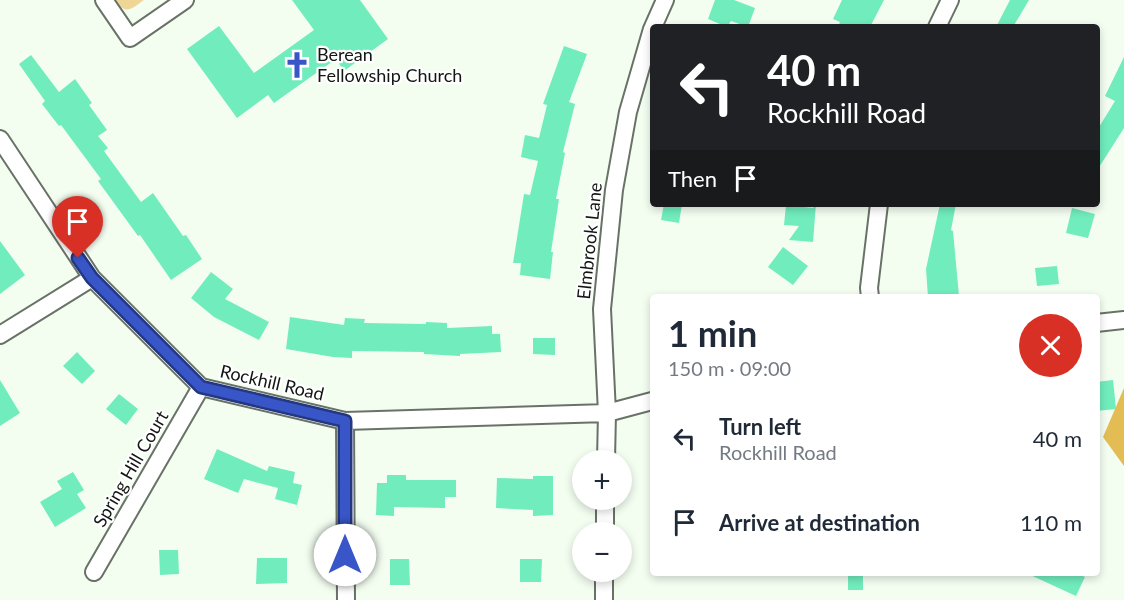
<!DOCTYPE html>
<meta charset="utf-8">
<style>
body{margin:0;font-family:Lato,sans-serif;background:#f6f6f7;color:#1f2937;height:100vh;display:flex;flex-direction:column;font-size:22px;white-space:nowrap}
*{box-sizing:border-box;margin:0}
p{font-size:20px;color:#747a83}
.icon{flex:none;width:33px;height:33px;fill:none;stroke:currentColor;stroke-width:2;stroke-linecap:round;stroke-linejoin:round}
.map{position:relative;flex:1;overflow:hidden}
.drawer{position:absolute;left:650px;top:294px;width:450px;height:282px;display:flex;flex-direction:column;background:#fff;border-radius:6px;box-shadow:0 3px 9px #0003}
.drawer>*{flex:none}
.top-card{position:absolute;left:650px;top:24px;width:450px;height:183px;border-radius:6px;box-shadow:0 3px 9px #0003;background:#202124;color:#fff;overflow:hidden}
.controls{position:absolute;left:572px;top:450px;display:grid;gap:12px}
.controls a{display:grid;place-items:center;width:60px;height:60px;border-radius:50%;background:#fff;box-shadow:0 3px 9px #0003;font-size:30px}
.pin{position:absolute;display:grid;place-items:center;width:51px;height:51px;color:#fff;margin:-62px -26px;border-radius:50% 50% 50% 0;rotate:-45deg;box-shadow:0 0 6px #0007}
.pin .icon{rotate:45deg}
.me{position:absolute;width:66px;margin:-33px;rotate:0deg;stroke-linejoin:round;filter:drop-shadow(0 0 4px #0008)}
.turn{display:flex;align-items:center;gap:21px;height:126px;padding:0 18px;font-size:27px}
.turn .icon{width:78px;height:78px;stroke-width:2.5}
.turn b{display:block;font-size:42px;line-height:51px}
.then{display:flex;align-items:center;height:57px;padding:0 18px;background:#0003;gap:12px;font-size:22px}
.round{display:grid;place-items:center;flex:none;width:63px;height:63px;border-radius:32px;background:#f6f6f7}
.summary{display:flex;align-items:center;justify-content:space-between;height:102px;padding:0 18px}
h1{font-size:36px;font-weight:700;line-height:45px}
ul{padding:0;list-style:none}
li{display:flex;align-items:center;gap:18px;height:84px;padding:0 18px}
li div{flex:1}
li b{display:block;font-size:22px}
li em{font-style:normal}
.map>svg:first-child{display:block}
</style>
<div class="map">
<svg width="1124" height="600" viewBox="0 0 1124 600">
<rect width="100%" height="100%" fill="#f3fef1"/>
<path fill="#efd696" d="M115,0H144C131,9 126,16 115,0Z"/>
<path fill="#e3bd54" d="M1124,388V466L1103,437Z"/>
<path fill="#71ecbd" d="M292,0H360L388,39L344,71L336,59L274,103L268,95L237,118L187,49L219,26L254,73L314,30Z
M715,0H734L755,8L748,27L731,21L727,27L708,19Z
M842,0H884L870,27H838L840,22L833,19Z
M1010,0H1029L1013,27H996Z
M564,46L587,54L569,102L575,104L563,152L565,153L556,199H559L551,252H553L550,279L520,275L521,263H513L524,194L530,195L538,161L521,157L525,135L539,138L547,105L543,104Z
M31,55L59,92L75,79L92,103L89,105L107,130L98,136L108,148L104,151L141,202L153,193L183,236L186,235L202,259L171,280L140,235L138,236L98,181L101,179L61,125L59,126L42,104L45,101L19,64Z
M1124,57V128L1096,172V132L1115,101L1105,96Z
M664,204H682L679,223L661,220Z
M816,204L813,242L789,240L799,226L784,225L786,205L813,208Z
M940,204H956L951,230L953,231L959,296L928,297L926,269Z
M1072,208L1095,214L1088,238L1066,233Z
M0,241L25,275L0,294Z
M783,247L808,266L793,285L768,267Z
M1057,266L1059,284L1037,286L1035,268Z
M211,272L233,289L225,299L269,322L259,340L214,317L191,298Z
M290,317L344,325L345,318L365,319L364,323L426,324V322L447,323V328L492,326V334H500L501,352L460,354V356L424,354V352L352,351V358L333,357L286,349Z
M533,338H555V355L533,354Z
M77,352L95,371L82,384L63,366Z
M0,380L20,413L0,426Z
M1113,380L1116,409L1096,411V382Z
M119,394L138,409L126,425L106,409Z
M217,449L267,471L269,466L295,472L293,483L302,485L297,505L275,499L278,488L244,479L238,493L204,479Z
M73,472L84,490L77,494L86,508L55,527L40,502L62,489L57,481Z
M387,475H406V480H456V497H445V508L394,507V516L376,515L377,483H387Z
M533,476H553V515L533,516V510L496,508L497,478L533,479Z
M159,550H178L179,574L160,575Z
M257,558H287V583L256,584Z
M390,559H409L410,585H390Z
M520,559H542L541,582H520Z
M848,573H863V590H848Z
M1026,573H1076L1085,577L1076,596Z"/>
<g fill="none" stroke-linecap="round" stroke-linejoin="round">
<defs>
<path id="street" d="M104,0L130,38L185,0
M653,27L665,0
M937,27L950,0
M0,139L92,278L201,387L345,421L607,413L652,401
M870,297L869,288L879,204
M1096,323L1124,320
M0,335L92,278
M345,421L346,600
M606,460L607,413L602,309L614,190L628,112L652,29
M605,532V500
M94,572L201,387
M604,600V572"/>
</defs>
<use href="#street" stroke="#697267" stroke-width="20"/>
<use href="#street" stroke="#fff" stroke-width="16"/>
</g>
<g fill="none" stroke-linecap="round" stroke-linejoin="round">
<defs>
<path id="route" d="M78,258L92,278L201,387L345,421V555"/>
</defs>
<use href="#route" stroke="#243882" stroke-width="15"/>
<use href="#route" stroke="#3856c8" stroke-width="10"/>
</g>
<defs>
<symbol id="church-bare" viewBox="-9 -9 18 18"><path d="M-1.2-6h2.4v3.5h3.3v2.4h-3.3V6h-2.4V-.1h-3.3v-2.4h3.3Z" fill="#3856c8" stroke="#fff" stroke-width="2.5" paint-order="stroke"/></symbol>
</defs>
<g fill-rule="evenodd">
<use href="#church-bare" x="278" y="46" width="38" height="38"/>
</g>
<g text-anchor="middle" stroke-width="4.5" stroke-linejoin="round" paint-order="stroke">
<g font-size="18" fill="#121612" stroke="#fff" text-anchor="start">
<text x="317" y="61">Berean<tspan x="317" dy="21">Fellowship Church</tspan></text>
</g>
<g font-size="18" fill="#121612" stroke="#fff">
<text transform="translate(590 241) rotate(-84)" y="6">Elmbrook Lane</text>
<text transform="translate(272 383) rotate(13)" y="6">Rockhill Road</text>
<text transform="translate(131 469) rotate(-60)" y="6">Spring Hill Court</text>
</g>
</g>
</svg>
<div class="controls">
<a>+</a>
<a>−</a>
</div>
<div class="pin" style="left:78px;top:258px;background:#d93025"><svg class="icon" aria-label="arrive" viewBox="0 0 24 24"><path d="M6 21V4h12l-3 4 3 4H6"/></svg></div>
<svg class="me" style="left:345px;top:555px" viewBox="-20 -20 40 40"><circle r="19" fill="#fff"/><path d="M0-13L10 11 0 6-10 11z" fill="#3856c8"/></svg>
<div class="top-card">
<div class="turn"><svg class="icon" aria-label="left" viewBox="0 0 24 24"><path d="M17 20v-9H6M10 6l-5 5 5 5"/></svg><div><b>40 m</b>Rockhill Road</div></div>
<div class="then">Then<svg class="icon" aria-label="arrive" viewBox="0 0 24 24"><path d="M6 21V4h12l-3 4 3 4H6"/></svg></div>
</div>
<section class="drawer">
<div class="summary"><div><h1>1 min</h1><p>150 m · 09:00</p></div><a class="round" style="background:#d93025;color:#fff"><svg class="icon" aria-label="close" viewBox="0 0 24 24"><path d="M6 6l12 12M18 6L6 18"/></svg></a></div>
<ul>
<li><svg class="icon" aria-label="left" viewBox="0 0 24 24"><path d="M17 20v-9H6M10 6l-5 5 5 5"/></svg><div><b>Turn left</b><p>Rockhill Road</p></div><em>40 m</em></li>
<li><svg class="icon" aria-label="arrive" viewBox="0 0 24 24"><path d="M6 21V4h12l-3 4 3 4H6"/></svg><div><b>Arrive at destination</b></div><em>110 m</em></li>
</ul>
</section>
</div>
